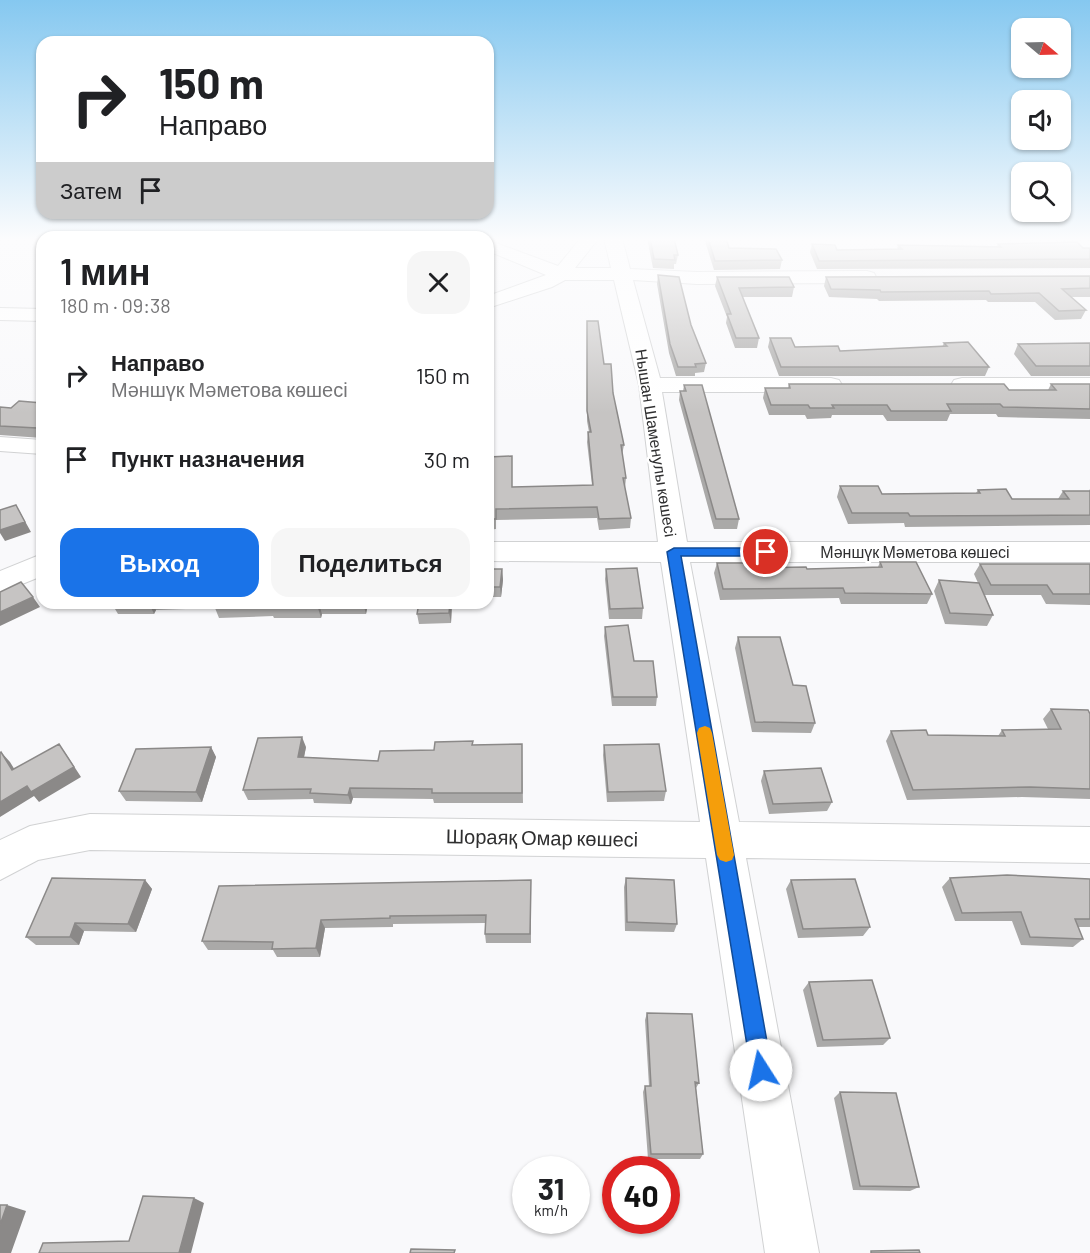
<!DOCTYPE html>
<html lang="ru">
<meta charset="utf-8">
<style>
body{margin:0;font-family:Barlow,sans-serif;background:#f6f6f6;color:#202124;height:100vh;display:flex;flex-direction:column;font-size:22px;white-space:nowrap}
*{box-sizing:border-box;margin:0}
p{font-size:20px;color:#757577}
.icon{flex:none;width:33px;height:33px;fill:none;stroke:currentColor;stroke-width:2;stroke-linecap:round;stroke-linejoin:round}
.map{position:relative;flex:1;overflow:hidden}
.details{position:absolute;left:36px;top:231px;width:458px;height:378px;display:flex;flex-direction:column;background:#fff;border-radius:18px;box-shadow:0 2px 4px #0004}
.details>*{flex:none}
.banner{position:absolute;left:36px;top:36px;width:458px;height:183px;border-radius:18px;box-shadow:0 2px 4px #0004;background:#fff;color:#202124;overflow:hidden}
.needle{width:39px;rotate:109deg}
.buttons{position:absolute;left:1011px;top:18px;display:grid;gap:12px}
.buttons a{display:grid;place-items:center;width:60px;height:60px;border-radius:12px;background:#fff;box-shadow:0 2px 4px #0004;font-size:30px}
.speed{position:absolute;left:512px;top:1156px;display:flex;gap:12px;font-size:30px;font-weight:700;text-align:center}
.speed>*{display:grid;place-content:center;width:78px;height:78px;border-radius:50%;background:#fff;box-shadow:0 2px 4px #0004;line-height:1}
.speed small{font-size:15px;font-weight:400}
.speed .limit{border:9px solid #d22;background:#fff;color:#111}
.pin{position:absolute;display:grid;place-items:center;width:51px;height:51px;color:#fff;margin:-26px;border:3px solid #fff;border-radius:50%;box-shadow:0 2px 6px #0007}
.me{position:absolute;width:66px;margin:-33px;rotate:350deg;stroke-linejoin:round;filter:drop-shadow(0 0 4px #0008)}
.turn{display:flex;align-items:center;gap:21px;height:126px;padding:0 24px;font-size:27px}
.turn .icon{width:78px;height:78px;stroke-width:2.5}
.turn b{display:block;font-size:42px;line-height:51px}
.then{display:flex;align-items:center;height:57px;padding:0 24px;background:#0003;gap:12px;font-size:22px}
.round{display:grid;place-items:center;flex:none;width:63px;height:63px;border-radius:18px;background:#f6f6f6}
.headline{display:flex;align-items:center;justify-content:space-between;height:102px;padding:0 24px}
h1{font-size:36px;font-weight:600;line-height:45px}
.action{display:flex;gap:12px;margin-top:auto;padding:12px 24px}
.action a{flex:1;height:69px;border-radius:18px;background:#1a73e8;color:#fff;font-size:24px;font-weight:600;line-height:69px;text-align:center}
.action a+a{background:#f6f6f6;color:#202124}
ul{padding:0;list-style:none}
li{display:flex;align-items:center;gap:18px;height:84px;padding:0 24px}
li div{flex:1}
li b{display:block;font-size:22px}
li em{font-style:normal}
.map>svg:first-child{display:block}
</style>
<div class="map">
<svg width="1090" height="1253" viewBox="0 0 1090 1253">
<rect width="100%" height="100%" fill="#f9f9fb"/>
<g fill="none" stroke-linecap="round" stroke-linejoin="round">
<defs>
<path id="minor" d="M581,238H599L575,268H611L604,238H622L630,269L697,272L867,271L874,273L876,277L874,281L867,283L697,284L633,280L660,378H831L839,380L842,385L839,390L831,392H662L687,542H1090V562H690L739,822L1090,827V863L746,858L819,1253H765L706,858L90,850L38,860L0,880V840L30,826L90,814L700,822L661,562L488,561V542H658L639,385L614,280H565L552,287L488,308V296L546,275L488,251V240L558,266Z
M0,308L42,309V321L0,320Z
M962,378H1090V392H962L954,390L951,385L954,380Z
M0,437L42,440V454L0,451Z
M42,554V576L0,593V571Z"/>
</defs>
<use href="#minor" stroke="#d1d2d3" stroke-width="2"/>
<use href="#minor" fill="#fff" fill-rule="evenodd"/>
</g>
<path fill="#aaa9a8" d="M647,238H674L678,255L676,264H674V269L653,268Z
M704,238H726L729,248L782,260L780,269L714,270Z
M812,244L837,250L897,249L898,245L997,246L998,244L1090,248V268L817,269L810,252Z
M658,275L691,325L706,363L704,372L695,373V376H676L669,353L657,284Z
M1090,276V297H1071L1086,310L1081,319L1055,320L1035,302H988L986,300L879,301L877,299L829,297L824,286L826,277Z
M717,277L794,287L792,297H742L759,338L757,348H735L726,323L727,317L715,286Z
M587,331L604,364L613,393L624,445L622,455L626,478L625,488L631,518L630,528L599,530L597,518L496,520V529L488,530V457L512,487L592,485L587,442L588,432H589L587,421Z
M770,338L795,347L840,351L942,347L944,343L989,367L985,376H779L768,347Z
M1090,343V376H1031L1014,354L1018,344Z
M789,384L1009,390H1048L1051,384H1090V419L998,417L996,414H950L947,421H887L883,415H832L831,418L807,419L805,415H769L763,398L765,388H788Z
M684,385L739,519L737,529H714L679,400L680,391H683Z
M42,403V438L0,435V407L11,408Z
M840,486L882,494L976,493L978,490L1012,499H1058L1063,491H1089L1090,489V525L905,527L904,523L848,524L837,497Z
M880,562L932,594L927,604H841L839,598L720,600L714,573L717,563L747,568L807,569L878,567Z
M980,564H1090V605L1046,604L1041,595H985L993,615L987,626L945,624L934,591L939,580L978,583L974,574Z
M488,569H502L503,580L501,597H488Z
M606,569L643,608L642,619H609L605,579Z
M57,603H452L451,623L419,624L417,614L419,604H368L366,614H322L321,618H274L273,616L219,618L215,608L156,610L154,614H118L112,604H58Z
M605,627L634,661L657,697L656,706H612L604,636Z
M738,637L793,685L815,723L811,733L752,732L735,648Z
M1051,709L1090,714V799L1022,797L907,800L886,741L891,731L928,735L998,736L1002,730L1048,729L1043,719Z
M522,744L523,803H434L433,799L353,798L351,804L314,803L313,799L248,800L243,790L306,747L304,757L378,761L434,750L473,745Z
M604,745L666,791L664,801L607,802L603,755Z
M211,747L216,757L202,802L126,801L119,791Z
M764,771L832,802L827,811L769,814L761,781Z
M626,878L677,924L674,932L625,931L624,887Z
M950,878L1090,879V927H1078L1083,939L1073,947L1021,945L1012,921H955L942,887Z
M145,880L152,889L136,932L84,931L79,945H36L26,937Z
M531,880V943H486L485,934V923L393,924V927L325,928L320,957H277L273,950H208L202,941Z
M791,880L870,927L863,936L798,938L786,889Z
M809,982L890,1038L883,1045L817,1047L803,990Z
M647,1013L699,1083L696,1088L703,1154L700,1159H648L643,1092L645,1086H649L645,1020Z
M840,1092L919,1187L910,1191L853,1190L834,1098Z"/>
<path fill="#8b8988" d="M16,505L31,532L5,541L0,533V530Z
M502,569L503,580L501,597L500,587Z
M33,597L40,607L0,626V612Z
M149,603H153L156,610L154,614Z
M363,603H368V604L366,614Z
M450,603H452L451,623L449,613Z
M319,604L322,614L321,618L318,608Z
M302,737L306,747L302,767L298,757Z
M59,744L66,754L81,777L39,802L34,796L0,817V802Z
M211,747L216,757L202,802L196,792Z
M1,752L10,762L21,780L12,770Z
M350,788L353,798L351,804L348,795Z
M145,880L152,889L136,932L128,924Z
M321,920L325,928L320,957L316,948Z
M75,923L84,931L79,945L70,937Z
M194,1198L204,1203L191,1253H179Z
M7,1205L26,1211L11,1253H0V1225Z"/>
<path fill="#c6c4c3" stroke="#8b8988" stroke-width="1.5" d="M650,238H674L678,255H674L675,260L654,259Z
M708,238H726L729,248L776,249L782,260L715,261Z
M1077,242L1083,248H1090V259L819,261L812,244L835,245L837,250L902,249L898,245L1001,247L998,244Z
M658,275L679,277L691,325L706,363L695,364L696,367H678L670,344Z
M1090,276V288L1062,289L1086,310L1059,311L1039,293L991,294L989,291L881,292L880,290L831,289L826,277Z
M717,277H789L794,287L739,288L759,338H736L727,314H731Z
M587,321H598L604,364H611L613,393L624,445H621L626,478H623L631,518L599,519L597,507L496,509V519H488V457L512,456V487L593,485L588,432H591L587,411Z
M770,338H791L795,347L838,346L840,351L947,346L944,343L968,342L989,367H781Z
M1090,343V366H1036L1018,344Z
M789,384H1004L1009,390H1056L1051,384H1090V409L1003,407L1000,404H947L951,411H891L887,405H832L834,408H810L808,405H771L765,388H790Z
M684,385H702L739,519H716L680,391H686Z
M19,401L42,403V405L38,410H42V431H40L37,428L0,426V407L11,408Z
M840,486H878L882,494L980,493L978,490L1006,489L1012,499H1069L1063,491H1090V515L910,516L908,513H852Z
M16,505L25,522L0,530V510Z
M880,562H916L932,594L845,593L843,588L723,589L717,563H746L747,568L806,567L807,569L882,567Z
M980,564H1090V594H1053L1047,585H991Z
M637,568L643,608L610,609L606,569Z
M488,569H502L500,587H488Z
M939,580L979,583L993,615L950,613Z
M21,582L33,597L0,612V592Z
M112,603H149L112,604Z
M217,603H363V604H319L318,608H270L271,605L215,608Z
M419,603H450L449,613L417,614Z
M628,625L634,661H653L657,697H613L605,627Z
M738,637H780L793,685L806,686L815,723L755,722Z
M1051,709L1088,710L1090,714V789L1030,787L913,790L891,731L926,730L928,735L1005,736L1002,730L1061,729Z
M302,737L298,757L378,761L380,751L434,750L435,742L473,741L472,745L522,744V793H432V789L350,788L348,795L310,793L311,789L243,790L258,738Z
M59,744L74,767L31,792L27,786L0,802V753L1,752L12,770Z
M659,744L666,791L608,792L604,745Z
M211,747L196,792L119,791L136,749Z
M821,768L832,802L773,804L764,771Z
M1007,875L1090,879V919H1075L1083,939L1030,937L1021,912L962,913L950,878Z
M52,878L145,880L128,924L75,923L70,937H26Z
M626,878L674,880L677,924L627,922Z
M855,879L870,927L803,929L791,880Z
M531,880L530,934H485L486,915L390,916V918L321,920L316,948L272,949L273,942L202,941L219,886Z
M872,980L890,1038L823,1040L809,982Z
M647,1013L692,1014L699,1083L695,1082L703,1154H651L645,1086H651Z
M840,1092L896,1093L919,1187L860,1186Z
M143,1196L194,1198L179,1253H39L43,1243L129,1241Z
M0,1205H7L0,1225Z
M411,1249L455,1250L454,1253H410Z
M919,1250L920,1253H871V1251Z"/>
<linearGradient id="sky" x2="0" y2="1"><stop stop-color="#85c8f0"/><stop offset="0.58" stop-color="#fcfcfd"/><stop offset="1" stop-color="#fcfcfd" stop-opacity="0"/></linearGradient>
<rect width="1090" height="413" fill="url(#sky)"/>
<path fill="#1a73e8" stroke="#114b97" stroke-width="1.5" d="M674,548H766L772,552L766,556H681L772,1070L769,1077L761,1080L754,1077L751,1070L667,552Z"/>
<path fill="#f59e0b" d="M705,726L710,728L712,733L734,855L732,860L726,862L720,860L717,855L697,733L699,728Z"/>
<g text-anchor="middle" stroke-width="5" stroke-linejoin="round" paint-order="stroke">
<g font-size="16" fill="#2f2f30" stroke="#fff">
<text transform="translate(656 443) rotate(81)" y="6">Нышан Шаменулы көшесі</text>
<text x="915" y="558">Мәншүк Мәметова көшесі</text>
</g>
<g font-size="20" fill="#2f2f30" stroke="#fff">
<text transform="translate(542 838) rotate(1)" y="7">Шораяқ Омар көшесі</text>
</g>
</g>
</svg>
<div class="buttons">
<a><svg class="needle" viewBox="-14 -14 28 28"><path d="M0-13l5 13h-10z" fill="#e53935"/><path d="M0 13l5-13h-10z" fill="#757577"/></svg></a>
<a><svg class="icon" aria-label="sound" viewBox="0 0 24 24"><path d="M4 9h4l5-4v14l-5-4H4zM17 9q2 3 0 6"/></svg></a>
<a><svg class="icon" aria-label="search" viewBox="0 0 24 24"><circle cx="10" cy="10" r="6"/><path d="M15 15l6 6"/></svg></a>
</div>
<div class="speed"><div>31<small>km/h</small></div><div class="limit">40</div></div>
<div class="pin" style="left:766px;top:552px;background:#d93025"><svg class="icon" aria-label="arrive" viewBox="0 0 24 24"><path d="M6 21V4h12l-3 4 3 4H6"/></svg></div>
<svg class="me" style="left:761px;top:1070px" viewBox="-20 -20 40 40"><circle r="19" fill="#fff"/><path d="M0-13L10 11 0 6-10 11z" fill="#1a73e8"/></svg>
<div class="banner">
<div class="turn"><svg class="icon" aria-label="right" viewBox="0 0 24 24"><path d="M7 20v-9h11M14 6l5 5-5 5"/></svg><div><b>150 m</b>Направо</div></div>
<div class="then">Затем<svg class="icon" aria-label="arrive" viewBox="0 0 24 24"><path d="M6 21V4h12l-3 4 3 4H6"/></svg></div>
</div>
<section class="details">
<div class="headline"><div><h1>1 мин</h1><p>180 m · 09:38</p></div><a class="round"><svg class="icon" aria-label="close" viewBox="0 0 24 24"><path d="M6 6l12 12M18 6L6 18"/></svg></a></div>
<ul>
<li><svg class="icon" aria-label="right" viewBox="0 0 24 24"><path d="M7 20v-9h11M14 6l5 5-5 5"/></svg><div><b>Направо</b><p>Мәншүк Мәметова көшесі</p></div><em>150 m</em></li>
<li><svg class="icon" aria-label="arrive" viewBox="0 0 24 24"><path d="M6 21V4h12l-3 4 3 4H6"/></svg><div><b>Пункт назначения</b></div><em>30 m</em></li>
</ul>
<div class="action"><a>Выход</a><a>Поделиться</a></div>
</section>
</div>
